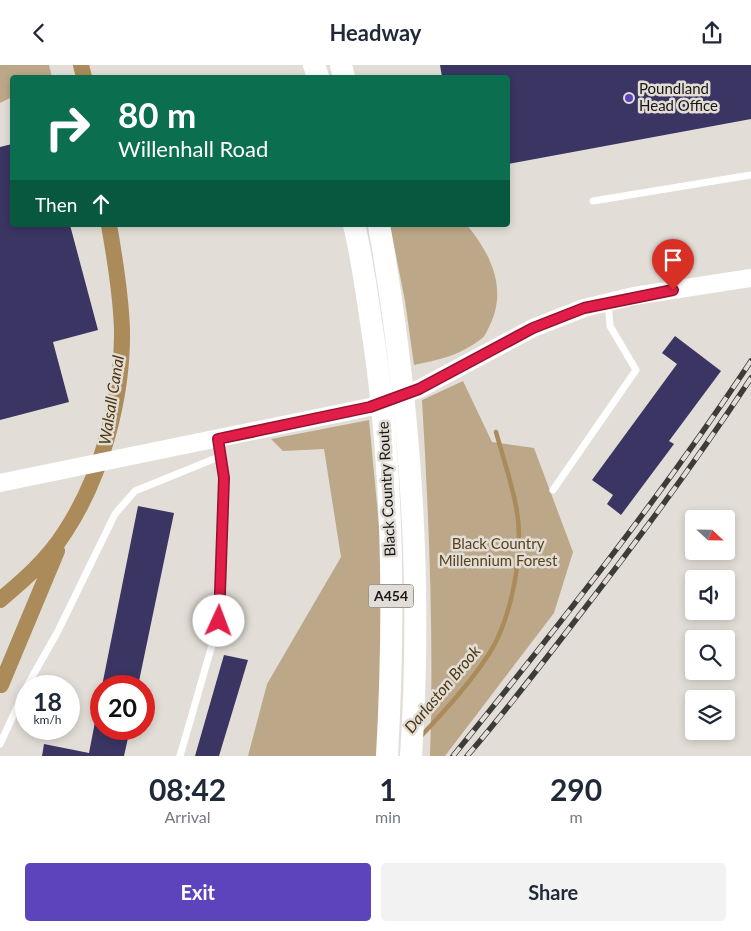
<!DOCTYPE html>
<style>
body{margin:0;font-family:Lato,sans-serif;background:#f2f2f3;color:#1f2937;height:100vh;display:flex;flex-direction:column;font-size:19px;white-space:nowrap}
*{box-sizing:border-box;margin:0}
p{font-size:16px;color:#747a83}
.icon{flex:none;width:28px;height:28px;fill:none;stroke:currentColor;stroke-width:2;stroke-linecap:round;stroke-linejoin:round}
.map{position:relative;height:691px;overflow:hidden}
.details{display:flex;flex-direction:column;background:#fff;flex:1}
.details>*{flex:none}
.banner{position:absolute;left:10px;top:10px;width:500px;height:152px;border-radius:5px;box-shadow:0 2px 8px #0003;background:#0b6e4f;color:#fff;overflow:hidden}
.needle{width:32px;rotate:112deg}
.tools{position:absolute;left:685px;top:445px;display:grid;gap:10px}
.tools a{display:grid;place-items:center;width:50px;height:50px;border-radius:5px;background:#fff;box-shadow:0 2px 8px #0003;font-size:25px}
.speed{position:absolute;left:15px;top:610px;display:flex;gap:10px;font-size:25px;font-weight:700;text-align:center}
.speed>*{display:grid;place-content:center;width:65px;height:65px;border-radius:50%;background:#fff;box-shadow:0 2px 8px #0003;line-height:1}
.speed small{font-size:12px;font-weight:400}
.speed .limit{border:8px solid #d22;background:#fff;color:#111}
.pin{position:absolute;display:grid;place-items:center;width:42px;height:42px;color:#fff;margin:-51px -21px;border-radius:50% 50% 50% 0;rotate:-45deg;box-shadow:0 0 5px #0007}
.pin .icon{rotate:45deg}
.me{position:absolute;width:55px;margin:-28px;rotate:2deg;stroke-linejoin:round;filter:drop-shadow(0 0 4px #0008)}
.turn{display:flex;align-items:center;gap:18px;height:105px;padding:0 25px;font-size:22px}
.turn .icon{width:65px;height:65px;stroke-width:2.5}
.turn b{display:block;font-size:35px;line-height:42px}
.then{display:flex;align-items:center;height:48px;padding:0 25px;background:#0003;gap:10px;font-size:19px}
.eta{display:flex;justify-content:space-evenly;align-items:center;height:85px;text-align:center}
.eta b{font-size:30px;font-weight:700;line-height:35px}
.button{display:flex;gap:10px;margin-top:auto;padding:10px 25px}
.button a{flex:1;height:58px;border-radius:5px;background:#5d44bd;color:#fff;font-size:20px;font-weight:700;line-height:58px;text-align:center}
.button a+a{background:#f2f2f3;color:#1f2937}
header{display:flex;justify-content:space-between;align-items:center;height:65px;padding:0 25px;background:#fff;font-size:22px;font-weight:700}
.map>svg:first-child{display:block}
</style>
<header><svg class="icon" aria-label="back" viewBox="0 0 24 24"><path d="M15 5l-7 7 7 7"/></svg>Headway<svg class="icon" aria-label="share" viewBox="0 0 24 24"><path d="M12 15V3M7 8l5-5 5 5M5 13v7h14v-7"/></svg></header>
<div class="map">
<svg width="751" height="691" viewBox="0 0 751 691">
<rect width="100%" height="100%" fill="#e2ded7"/>
<path fill="#bca889" d="M0,0H49L52,12H12V32L0,38Z
M390,160H467C490,188 507,222 491,258C488,263 486,271 481,274C461,290 439,295 414,300L405,236Z
M463,316L492,377L534,383L573,487L554,548L445,691H430C434,573 429,453 422,335Z
M369,355L380,471L382,590L377,691H248L267,619L341,492L324,384L283,386L271,374Z"/>
<g fill="none" stroke-linecap="round" stroke-linejoin="round">
<path stroke="#aa8b59" stroke-width="4.5" d="M421,671C443,648 469,619 487,592C512,555 525,485 516,441C511,416 503,392 496,367"/>
<path stroke="#aa8b59" stroke-width="16" d="M81,0L84,12
M0,535C24,515 48,494 65,467C102,411 123,332 122,265C121,231 115,194 109,160
M1,620L57,486"/>
</g>
<path fill="#3a3562" d="M440,0H751V54L508,99V12H442Z
M12,79V160H70L98,265L53,277L69,337L0,355V82Z
M675,271L721,306L669,376L674,379L621,450L607,439L613,430L592,415L677,299L662,288Z
M138,441L174,448L138,621H102Z
M224,590L248,595L219,691H195Z
M100,631L101,664H130L124,691H42L44,679L89,688Z"/>
<g fill="none" stroke-linecap="round" stroke-linejoin="round">
<path stroke="#fff" stroke-width="7" d="M593,136L751,110
M553,425L636,305L610,261L608,237
M27,621L58,566L115,449L135,426L221,391
M0,679L26,623
M180,691L219,556L224,413L218,374"/>
<path stroke="#fff" stroke-width="18" d="M0,418L370,342L419,324L533,263L584,243L634,231L751,213"/>
<path stroke="#fff" stroke-width="22" d="M314,0L318,12
M341,0L344,12
M354,160C362,192 366,224 371,257C394,400 395,547 387,691
M379,160C410,336 423,513 411,691"/>
<defs>
<path id="rail" d="M453,691C557,563 660,433 751,296
M467,691C506,646 542,599 578,552C638,475 697,395 751,313"/>
</defs>
<use href="#rail" stroke="#3e3c39" stroke-width="5.5"/>
<use href="#rail" stroke="#e2ded7" stroke-width="4" stroke-dasharray="11" stroke-linecap="butt"/>
</g>
<g fill="none" stroke-linecap="round" stroke-linejoin="round">
<defs>
<path id="route" d="M219,556L224,413L218,374L370,342L419,324L533,263L584,243L673,225"/>
</defs>
<use href="#route" stroke="#92132f" stroke-width="12"/>
<use href="#route" stroke="#e11d48" stroke-width="9"/>
</g>
<circle fill="#5d44bd" stroke="#e2ded7" stroke-width="2" cx="629" cy="33" r="5"/>
<g text-anchor="middle" stroke-width="5" stroke-linejoin="round" paint-order="stroke">
<rect fill="#e2ded7" stroke="#55534f" stroke-width="1" x="368.5" y="519.5" width="45" height="23" rx="4"/>
<g font-size="14" font-weight="bold" fill="#191715">
<text x="391" y="536">A454</text>
</g>
<g font-size="15" fill="#191715" stroke="#e2ded7" text-anchor="start">
<text x="639" y="29">Poundland<tspan x="639" dy="17">Head Office</tspan></text>
</g>
<g font-size="15" fill="#191715" stroke="#e2ded7">
<text transform="translate(387 424) rotate(-93)" y="5">Black Country Route</text>
</g>
<g font-size="15" fill="#59421a" stroke="#e2ded7">
<text x="498" y="484">Black Country<tspan x="498" dy="17">Millennium Forest</tspan></text>
</g>
<g font-size="16" font-style="italic" fill="#4e370e" stroke="#e2ded7">
<text transform="translate(111 335) rotate(-81)" y="6">Walsall Canal</text>
<text transform="translate(442 624) rotate(-50)" y="6">Darlaston Brook</text>
</g>
</g>
</svg>
<div class="tools">
<a><svg class="needle" viewBox="-14 -14 28 28"><path d="M0-13l5 13h-10z" fill="#e53935"/><path d="M0 13l5-13h-10z" fill="#747a83"/></svg></a>
<a><svg class="icon" aria-label="sound" viewBox="0 0 24 24"><path d="M4 9h4l5-4v14l-5-4H4zM17 9q2 3 0 6"/></svg></a>
<a><svg class="icon" aria-label="search" viewBox="0 0 24 24"><circle cx="10" cy="10" r="6"/><path d="M15 15l6 6"/></svg></a>
<a><svg class="icon" aria-label="layers" viewBox="0 0 24 24"><path d="M12 4l9 5-9 5-9-5zM3 14l9 5 9-5"/></svg></a>
</div>
<div class="speed"><div>18<small>km/h</small></div><div class="limit">20</div></div>
<div class="pin" style="left:673px;top:225px;background:#d93025"><svg class="icon" aria-label="arrive" viewBox="0 0 24 24"><path d="M6 21V4h12l-3 4 3 4H6"/></svg></div>
<svg class="me" style="left:219px;top:556px" viewBox="-20 -20 40 40"><circle r="19" fill="#fff"/><path d="M0-13L10 11 0 6-10 11z" fill="#e11d48"/></svg>
<div class="banner">
<div class="turn"><svg class="icon" aria-label="right" viewBox="0 0 24 24"><path d="M7 20v-9h11M14 6l5 5-5 5"/></svg><div><b>80 m</b>Willenhall Road</div></div>
<div class="then">Then<svg class="icon" aria-label="ahead" viewBox="0 0 24 24"><path d="M12 20V5M6 11l6-6 6 6"/></svg></div>
</div>
</div>
<section class="details">
<div class="eta">
<div><b>08:42</b><p>Arrival</p></div>
<div><b>1</b><p>min</p></div>
<div><b>290</b><p>m</p></div>
</div>
<div class="button"><a>Exit</a><a>Share</a></div>
</section>
